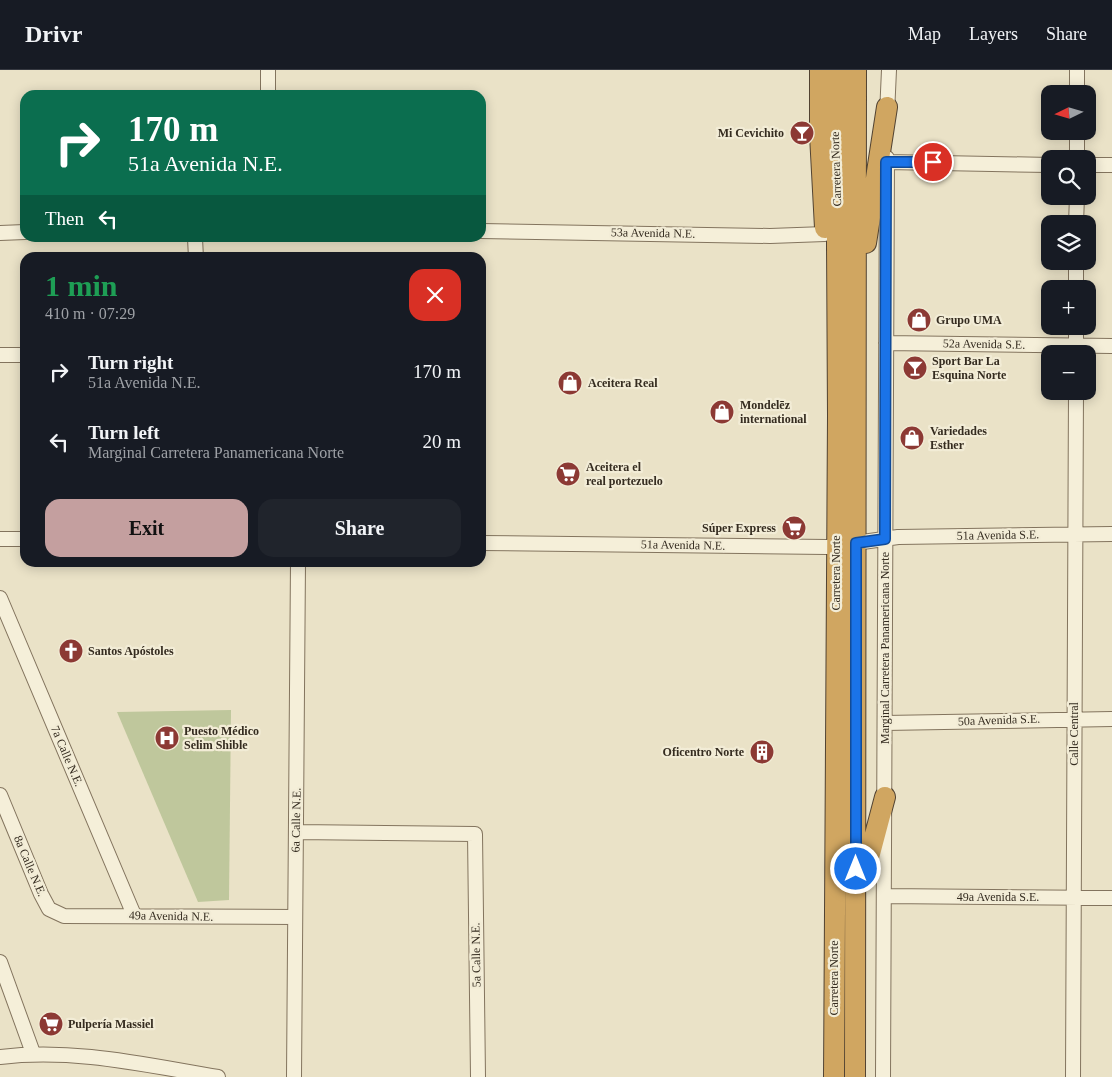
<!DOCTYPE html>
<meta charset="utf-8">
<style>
body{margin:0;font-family:Georgia,serif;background:#20242c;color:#f1f3f6;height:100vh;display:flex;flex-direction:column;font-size:19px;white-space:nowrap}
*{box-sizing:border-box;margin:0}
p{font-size:16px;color:#9ea1a6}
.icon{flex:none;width:28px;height:28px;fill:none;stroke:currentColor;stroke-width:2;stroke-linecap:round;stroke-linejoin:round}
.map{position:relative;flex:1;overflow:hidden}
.details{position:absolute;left:20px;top:182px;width:466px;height:315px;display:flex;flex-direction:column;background:#171b24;border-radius:15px;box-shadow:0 2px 12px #0003}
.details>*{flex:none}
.banner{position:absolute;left:20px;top:20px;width:466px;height:152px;border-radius:15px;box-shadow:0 2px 12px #0003;background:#0b6e4f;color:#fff;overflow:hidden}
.needle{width:32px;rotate:265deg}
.tools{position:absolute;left:1041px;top:15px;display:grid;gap:10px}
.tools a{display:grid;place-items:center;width:55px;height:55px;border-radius:10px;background:#171b24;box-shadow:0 2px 12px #0003;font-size:25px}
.pin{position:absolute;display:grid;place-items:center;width:42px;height:42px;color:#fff;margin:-21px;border:2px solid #fff;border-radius:50%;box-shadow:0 1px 5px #0007}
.me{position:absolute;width:55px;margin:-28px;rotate:0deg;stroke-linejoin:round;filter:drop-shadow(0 0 4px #0008)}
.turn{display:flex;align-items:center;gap:18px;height:105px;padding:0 25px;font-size:22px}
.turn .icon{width:65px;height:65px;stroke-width:2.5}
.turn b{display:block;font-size:35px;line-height:42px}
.then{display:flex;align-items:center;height:48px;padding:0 25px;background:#0003;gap:10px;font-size:19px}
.round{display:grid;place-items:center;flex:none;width:52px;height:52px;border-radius:15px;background:#20242c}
.headline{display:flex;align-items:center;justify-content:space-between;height:85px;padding:0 25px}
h1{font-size:30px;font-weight:700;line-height:38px;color:#1e9e55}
.cta{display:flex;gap:10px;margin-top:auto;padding:10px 25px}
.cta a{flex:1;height:58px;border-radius:15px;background:#c49f9f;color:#111;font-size:20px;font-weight:700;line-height:58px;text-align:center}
.cta a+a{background:#20242c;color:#f1f3f6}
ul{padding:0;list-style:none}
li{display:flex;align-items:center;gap:15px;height:70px;padding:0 25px}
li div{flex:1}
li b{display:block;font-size:19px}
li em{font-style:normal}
header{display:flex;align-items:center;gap:30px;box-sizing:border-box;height:70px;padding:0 25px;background:#171b24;border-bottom:1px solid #363941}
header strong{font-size:24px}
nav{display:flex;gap:28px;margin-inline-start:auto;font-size:18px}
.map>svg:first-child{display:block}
</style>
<header>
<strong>Drivr</strong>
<nav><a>Map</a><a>Layers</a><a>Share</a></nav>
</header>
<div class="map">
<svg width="1112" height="1007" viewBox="0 0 1112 1007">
<rect width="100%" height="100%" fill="#eae2c7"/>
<path fill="#bfc79c" d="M231,640L229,830L198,832L117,642Z"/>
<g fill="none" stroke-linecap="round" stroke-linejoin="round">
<defs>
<path id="minor" d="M1077,24V0
M268,25V0
M887,44L889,0
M1077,89V61
M887,92L1050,95
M1088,95H1112
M1076,154L1077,126
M481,161L770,166L825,164
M0,163L25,162
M195,168L196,188
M1076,219V191
M886,273L1112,276
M1076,283V256
M0,285H25
M0,469H25
M481,473L827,477L898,467L1112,464
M0,528L134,845
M885,653L1112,649
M0,725L41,824L49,839L64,846L295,847
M296,762L475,764L478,1007
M885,826L1112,828
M0,892L33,983
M0,987C74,978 145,995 218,1007
M294,1007L298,492
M883,1007L887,88
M1073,1007L1076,321"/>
<path id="highway" d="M820,0V65L825,158
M866,173L887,37
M863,810L885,727
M834,1007L838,346L836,0
M855,1007L856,0"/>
</defs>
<use href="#minor" stroke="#83745e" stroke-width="16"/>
<use href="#highway" stroke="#524332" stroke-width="22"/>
<use href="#minor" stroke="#f5efd9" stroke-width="14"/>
<use href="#highway" stroke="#d0a661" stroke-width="20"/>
</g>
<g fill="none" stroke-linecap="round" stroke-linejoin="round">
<defs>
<path id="route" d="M856,799V473L885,469L886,92H933"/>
</defs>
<use href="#route" stroke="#114b97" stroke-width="12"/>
<use href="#route" stroke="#1a73e8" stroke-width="9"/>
</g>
<defs>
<symbol id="bar-disc" viewBox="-11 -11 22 22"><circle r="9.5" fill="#8c3934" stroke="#f2ecd6"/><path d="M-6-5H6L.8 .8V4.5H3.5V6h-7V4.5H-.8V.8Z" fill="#fff"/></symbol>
<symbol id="shop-disc" viewBox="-11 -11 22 22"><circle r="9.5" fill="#8c3934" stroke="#f2ecd6"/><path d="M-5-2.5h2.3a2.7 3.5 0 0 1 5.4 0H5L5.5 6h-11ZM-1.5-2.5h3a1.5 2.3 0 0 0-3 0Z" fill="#fff"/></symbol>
<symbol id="supermarket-disc" viewBox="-11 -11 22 22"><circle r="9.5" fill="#8c3934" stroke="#f2ecd6"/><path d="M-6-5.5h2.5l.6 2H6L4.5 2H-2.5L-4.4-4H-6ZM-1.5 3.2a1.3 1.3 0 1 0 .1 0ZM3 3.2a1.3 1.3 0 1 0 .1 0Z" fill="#fff"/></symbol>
<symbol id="church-disc" viewBox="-11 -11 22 22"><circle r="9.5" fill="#8c3934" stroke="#f2ecd6"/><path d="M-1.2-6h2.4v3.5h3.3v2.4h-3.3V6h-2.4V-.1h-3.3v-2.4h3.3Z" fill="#fff"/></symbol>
<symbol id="hospital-disc" viewBox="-11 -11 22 22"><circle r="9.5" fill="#8c3934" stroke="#f2ecd6"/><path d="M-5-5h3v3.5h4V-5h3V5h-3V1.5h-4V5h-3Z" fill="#fff"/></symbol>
<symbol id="building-disc" viewBox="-11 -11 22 22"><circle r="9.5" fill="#8c3934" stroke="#f2ecd6"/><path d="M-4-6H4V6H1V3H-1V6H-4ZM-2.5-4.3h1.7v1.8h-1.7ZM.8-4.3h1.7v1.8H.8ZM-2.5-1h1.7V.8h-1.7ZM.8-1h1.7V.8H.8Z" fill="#fff"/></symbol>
</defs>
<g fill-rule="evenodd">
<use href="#bar-disc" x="788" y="49" width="28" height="28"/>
<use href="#shop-disc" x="905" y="236" width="28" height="28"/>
<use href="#bar-disc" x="901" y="284" width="28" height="28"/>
<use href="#shop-disc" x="556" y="299" width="28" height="28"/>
<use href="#shop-disc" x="708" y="328" width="28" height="28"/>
<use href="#shop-disc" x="898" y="354" width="28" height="28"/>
<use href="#supermarket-disc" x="554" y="390" width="28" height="28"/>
<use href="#supermarket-disc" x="780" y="444" width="28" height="28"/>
<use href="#church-disc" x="57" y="567" width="28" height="28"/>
<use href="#hospital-disc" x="153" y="654" width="28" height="28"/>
<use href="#building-disc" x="748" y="668" width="28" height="28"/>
<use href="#supermarket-disc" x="37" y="940" width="28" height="28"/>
</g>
<g text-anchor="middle" stroke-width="4.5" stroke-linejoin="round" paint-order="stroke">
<g font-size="12" font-weight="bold" fill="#352c20" stroke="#f2ecd6" text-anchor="start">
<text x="784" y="67" text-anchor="end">Mi Cevichito</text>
<text x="936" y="254">Grupo UMA</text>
<text x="932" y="295">Sport Bar La<tspan x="932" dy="14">Esquina Norte</tspan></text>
<text x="588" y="317">Aceitera Real</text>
<text x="740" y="339">Mondelēz<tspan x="740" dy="14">international</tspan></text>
<text x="930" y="365">Variedades<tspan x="930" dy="14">Esther</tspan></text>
<text x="586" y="401">Aceitera el<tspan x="586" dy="14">real portezuelo</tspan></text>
<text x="776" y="462" text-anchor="end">Súper Express</text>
<text x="88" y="585">Santos Apóstoles</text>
<text x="184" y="665">Puesto Médico<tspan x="184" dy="14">Selim Shible</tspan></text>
<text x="744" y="686" text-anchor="end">Oficentro Norte</text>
<text x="68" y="958">Pulpería Massiel</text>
</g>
<g font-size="12" fill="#352c20" stroke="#f2ecd6">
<text transform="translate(836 99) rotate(-92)" y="4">Carretera Norte</text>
<text transform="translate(653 163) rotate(1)" y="4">53a Avenida N.E.</text>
<text transform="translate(984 274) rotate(1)" y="4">52a Avenida S.E.</text>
<text transform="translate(998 465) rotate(-1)" y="4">51a Avenida S.E.</text>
<text transform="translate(683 475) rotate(1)" y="4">51a Avenida N.E.</text>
<text transform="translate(836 503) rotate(-90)" y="4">Carretera Norte</text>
<text transform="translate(885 578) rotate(-90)" y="4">Marginal Carretera Panamericana Norte</text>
<text transform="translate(999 650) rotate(-2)" y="4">50a Avenida S.E.</text>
<text transform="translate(1074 664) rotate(-90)" y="4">Calle Central</text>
<text transform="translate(67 686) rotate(67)" y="4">7a Calle N.E.</text>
<text transform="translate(296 750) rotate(-89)" y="4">6a Calle N.E.</text>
<text transform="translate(30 796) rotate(67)" y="4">8a Calle N.E.</text>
<text x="998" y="831">49a Avenida S.E.</text>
<text transform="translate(171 846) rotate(1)" y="4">49a Avenida N.E.</text>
<text transform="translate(476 885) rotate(-91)" y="4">5a Calle N.E.</text>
<text transform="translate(834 908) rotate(-90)" y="4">Carretera Norte</text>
</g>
</g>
</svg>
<div class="tools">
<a><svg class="needle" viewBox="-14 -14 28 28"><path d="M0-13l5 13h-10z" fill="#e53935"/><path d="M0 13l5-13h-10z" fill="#9ea1a6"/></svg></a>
<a><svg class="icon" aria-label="search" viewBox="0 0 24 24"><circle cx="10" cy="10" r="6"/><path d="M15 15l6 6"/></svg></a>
<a><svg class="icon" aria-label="layers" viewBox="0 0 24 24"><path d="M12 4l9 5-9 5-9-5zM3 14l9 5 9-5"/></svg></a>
<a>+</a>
<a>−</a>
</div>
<div class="pin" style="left:933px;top:92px;background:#d93025"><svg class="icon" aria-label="arrive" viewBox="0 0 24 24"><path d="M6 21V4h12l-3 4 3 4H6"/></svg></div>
<svg class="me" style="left:856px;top:799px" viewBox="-20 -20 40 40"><circle r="17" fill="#1a73e8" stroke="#fff" stroke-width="3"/><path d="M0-11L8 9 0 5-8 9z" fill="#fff"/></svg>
<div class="banner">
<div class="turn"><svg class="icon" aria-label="right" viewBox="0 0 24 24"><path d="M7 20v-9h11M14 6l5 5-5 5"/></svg><div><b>170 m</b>51a Avenida N.E.</div></div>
<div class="then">Then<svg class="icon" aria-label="left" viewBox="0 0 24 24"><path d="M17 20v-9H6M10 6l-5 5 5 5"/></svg></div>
</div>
<section class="details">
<div class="headline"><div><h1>1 min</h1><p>410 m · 07:29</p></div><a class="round" style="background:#d93025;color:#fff"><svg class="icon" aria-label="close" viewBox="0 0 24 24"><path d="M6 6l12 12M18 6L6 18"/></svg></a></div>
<ul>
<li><svg class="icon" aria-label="right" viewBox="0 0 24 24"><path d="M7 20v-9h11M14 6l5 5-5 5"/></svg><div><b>Turn right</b><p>51a Avenida N.E.</p></div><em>170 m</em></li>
<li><svg class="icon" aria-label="left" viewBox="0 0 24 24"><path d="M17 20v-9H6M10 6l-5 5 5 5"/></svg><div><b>Turn left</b><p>Marginal Carretera Panamericana Norte</p></div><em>20 m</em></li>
</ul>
<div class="cta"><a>Exit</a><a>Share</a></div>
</section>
</div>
